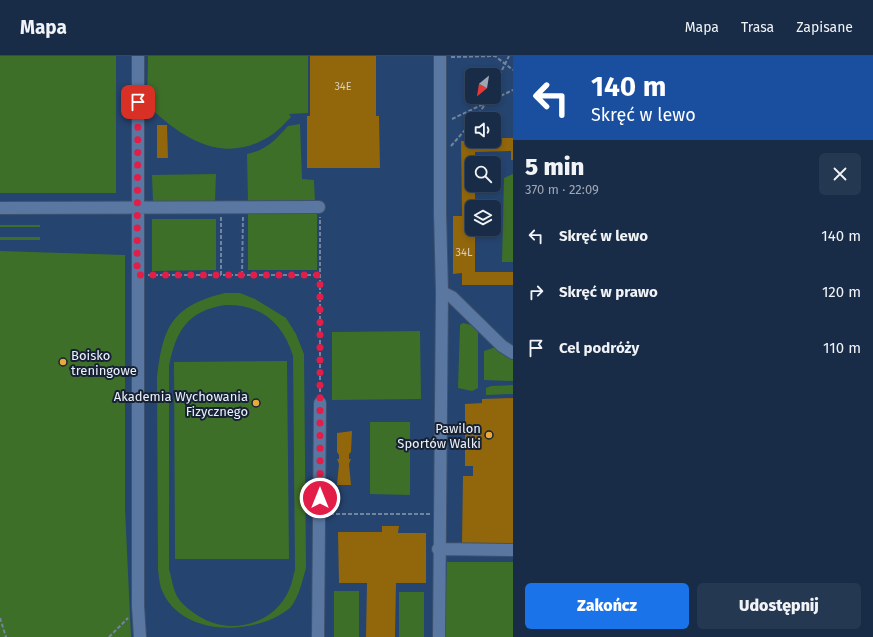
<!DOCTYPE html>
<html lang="pl">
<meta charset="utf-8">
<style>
body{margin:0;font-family:"Fira Sans",sans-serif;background:#253852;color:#f1f3f6;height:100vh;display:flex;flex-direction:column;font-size:15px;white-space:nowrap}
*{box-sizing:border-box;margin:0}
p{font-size:13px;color:#9fa7b4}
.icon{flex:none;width:22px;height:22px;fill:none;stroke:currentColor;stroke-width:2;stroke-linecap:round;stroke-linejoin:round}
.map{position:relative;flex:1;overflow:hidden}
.sheet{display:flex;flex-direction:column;background:#182c48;width:360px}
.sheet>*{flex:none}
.guide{background:#1a4fa0;color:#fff;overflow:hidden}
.needle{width:26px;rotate:210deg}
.tools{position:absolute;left:465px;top:12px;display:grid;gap:8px}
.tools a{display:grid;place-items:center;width:36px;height:36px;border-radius:6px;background:#182c48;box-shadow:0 2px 6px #0003,0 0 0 1px #364860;font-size:20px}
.pin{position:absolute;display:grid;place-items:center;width:34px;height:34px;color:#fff;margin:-17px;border-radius:8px;box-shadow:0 2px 6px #0006}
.me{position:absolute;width:44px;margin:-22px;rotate:0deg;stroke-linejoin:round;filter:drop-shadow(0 0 3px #0008)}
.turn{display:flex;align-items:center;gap:14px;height:84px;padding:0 12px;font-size:18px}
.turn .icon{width:52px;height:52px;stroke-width:2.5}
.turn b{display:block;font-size:28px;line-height:34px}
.round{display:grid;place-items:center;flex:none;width:42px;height:42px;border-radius:6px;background:#253852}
.summary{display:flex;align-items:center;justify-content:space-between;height:68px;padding:0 12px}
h1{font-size:24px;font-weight:800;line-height:30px}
.button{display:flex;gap:8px;margin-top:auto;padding:8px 12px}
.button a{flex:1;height:46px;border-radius:6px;background:#1a73e8;color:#fff;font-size:16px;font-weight:800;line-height:46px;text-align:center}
.button a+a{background:#253852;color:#f1f3f6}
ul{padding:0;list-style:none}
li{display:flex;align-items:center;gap:12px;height:56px;padding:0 12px}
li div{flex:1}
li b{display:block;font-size:15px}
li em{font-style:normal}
header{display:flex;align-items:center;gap:24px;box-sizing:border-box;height:56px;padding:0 20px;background:#182c48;border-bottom:1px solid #364860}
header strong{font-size:19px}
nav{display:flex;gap:22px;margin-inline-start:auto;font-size:14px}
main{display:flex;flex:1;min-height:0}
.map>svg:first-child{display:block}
</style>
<header>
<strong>Mapa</strong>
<nav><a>Mapa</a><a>Trasa</a><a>Zapisane</a></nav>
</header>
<main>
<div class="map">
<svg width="513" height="581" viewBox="0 0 513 581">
<rect width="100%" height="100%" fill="#203a60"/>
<path fill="#25446f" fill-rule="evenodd" d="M0,0H513V581H26L0,521ZM472,19H494V41H472ZM472,63H494V85H472ZM472,107H494V129H472ZM472,151H494V173H472Z"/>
<path fill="#3e6f29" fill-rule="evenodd" d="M0,0H116V137H0Z
M148,0H308V57L289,58L291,61C285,67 278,75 270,80C223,110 182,82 147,49Z
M300,68L302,123L314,124L315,147H248L247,98C267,94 275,84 288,70Z
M216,118L215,146L153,145L152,119Z
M513,118V206H502L504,122Z
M248,157H317V214H248Z
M152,163H216V214L152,215Z
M0,169H40V171H0Z
M0,181H40V184H0Z
M0,195L125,199V453L131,581H0Z
M225,237H240L255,243L286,262L296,278L304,298L306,512C302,526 299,541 290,552C254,581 179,581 161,532C159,526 159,519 158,514L157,322C163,270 172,250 225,237ZM225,249C260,248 283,266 293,300L295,514C293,520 292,528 289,534C275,567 234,579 204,563C196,559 183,550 178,542C173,534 172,523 169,513V310C176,275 187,255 225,249Z
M463,267L471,269L478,276V332L472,335L458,332L460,269Z
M420,275L421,343L332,344V276Z
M496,291L513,301V325L484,324V295Z
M287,305L289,503H175L174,306Z
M513,329V338L486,339V332L491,330Z
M370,366H410V439L370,438Z
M447,506H513V581H444Z
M334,535H359V581H334Z
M399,536H424V581H399Z"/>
<path fill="#92660b" d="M310,0H376V60H379L380,112H307V60H310Z
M157,69H167L168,102H157Z
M467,82H472V85H494V82H513V104H511V95L475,96V107H472V129H475V151H472V173H475V216H513V229H462V217L453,218V160H462L461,85H467Z
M513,342V488H462L463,420H473V410H465V348L482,347V343Z
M352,375L351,396L349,398V403H351L349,408L351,429H337L339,408L337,403H339V399L337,396V377Z
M382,470H399L398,477H426V527H396L395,581H366L367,527H339L338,476H382Z"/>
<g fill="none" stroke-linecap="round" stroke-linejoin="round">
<defs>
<path id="minor" d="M138,0V550L140,581
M440,0V157L442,236L452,241L502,290L513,297
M0,152L319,151
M438,493L513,494
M318,581L320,347
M439,581L442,236"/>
</defs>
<use href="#minor" stroke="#3e5270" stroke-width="14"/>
<path stroke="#72849e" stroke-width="2" stroke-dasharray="4 2" stroke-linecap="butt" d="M451,1L495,0L513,14
M494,30L509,0
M452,63L513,34
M475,63L490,41
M451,90L472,66
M221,161V219H320
M148,219H221
M242,219L243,161
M320,336V161
M330,458H430
M0,562L6,581
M109,581L128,562"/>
<use href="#minor" stroke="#5a77a1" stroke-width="12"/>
</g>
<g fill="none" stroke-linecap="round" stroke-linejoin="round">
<path stroke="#e11d48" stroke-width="7" stroke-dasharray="0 12.6" d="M138,46L137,219H320V442"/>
</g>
<g fill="#eaaa39" stroke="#162233" stroke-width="1.5">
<circle cx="63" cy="306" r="4"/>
<circle cx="256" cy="347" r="4"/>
<circle cx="489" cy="379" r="4"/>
</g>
<g text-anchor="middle" stroke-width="4" stroke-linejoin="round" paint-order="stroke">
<g font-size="11" fill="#d6cfc0">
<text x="343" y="34">34E</text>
<text x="464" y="200">34L</text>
</g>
<g font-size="13" fill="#ecf2fc" stroke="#162233" text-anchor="end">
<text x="71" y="304" text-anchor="start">Boisko<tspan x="71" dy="15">treningowe</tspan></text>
<text x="248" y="345">Akademia Wychowania<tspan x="248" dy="15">Fizycznego</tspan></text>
<text x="481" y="377">Pawilon<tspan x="481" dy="15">Sportów Walki</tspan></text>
</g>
</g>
</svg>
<div class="tools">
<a><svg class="needle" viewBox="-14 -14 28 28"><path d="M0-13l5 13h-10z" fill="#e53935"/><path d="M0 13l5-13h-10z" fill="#9fa7b4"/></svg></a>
<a><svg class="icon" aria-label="sound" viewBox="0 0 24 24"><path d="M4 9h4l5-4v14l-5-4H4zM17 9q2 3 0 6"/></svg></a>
<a><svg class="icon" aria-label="search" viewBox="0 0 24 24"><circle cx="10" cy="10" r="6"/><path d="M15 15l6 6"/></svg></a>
<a><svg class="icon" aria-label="layers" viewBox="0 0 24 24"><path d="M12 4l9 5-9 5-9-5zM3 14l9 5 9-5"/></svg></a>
</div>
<div class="pin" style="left:138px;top:46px;background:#d93025"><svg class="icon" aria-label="arrive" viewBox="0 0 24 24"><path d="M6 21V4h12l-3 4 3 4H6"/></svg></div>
<svg class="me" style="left:320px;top:442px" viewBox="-20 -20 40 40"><circle r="17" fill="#e11d48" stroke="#fff" stroke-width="3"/><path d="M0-11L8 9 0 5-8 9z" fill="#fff"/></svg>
</div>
<section class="sheet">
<div class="guide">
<div class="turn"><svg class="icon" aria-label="left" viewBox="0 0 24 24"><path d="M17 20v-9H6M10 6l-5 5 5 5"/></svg><div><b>140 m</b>Skręć w lewo</div></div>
</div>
<div class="summary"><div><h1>5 min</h1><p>370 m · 22:09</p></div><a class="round"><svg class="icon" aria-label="close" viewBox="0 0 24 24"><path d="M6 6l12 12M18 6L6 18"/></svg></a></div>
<ul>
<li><svg class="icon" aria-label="left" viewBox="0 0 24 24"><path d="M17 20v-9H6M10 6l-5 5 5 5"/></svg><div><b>Skręć w lewo</b></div><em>140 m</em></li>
<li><svg class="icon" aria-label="right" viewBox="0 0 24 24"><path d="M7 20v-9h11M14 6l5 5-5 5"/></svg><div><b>Skręć w prawo</b></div><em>120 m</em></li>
<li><svg class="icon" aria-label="arrive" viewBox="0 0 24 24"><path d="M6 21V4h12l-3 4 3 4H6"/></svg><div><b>Cel podróży</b></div><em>110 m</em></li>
</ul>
<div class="button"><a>Zakończ</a><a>Udostępnij</a></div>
</section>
</main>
